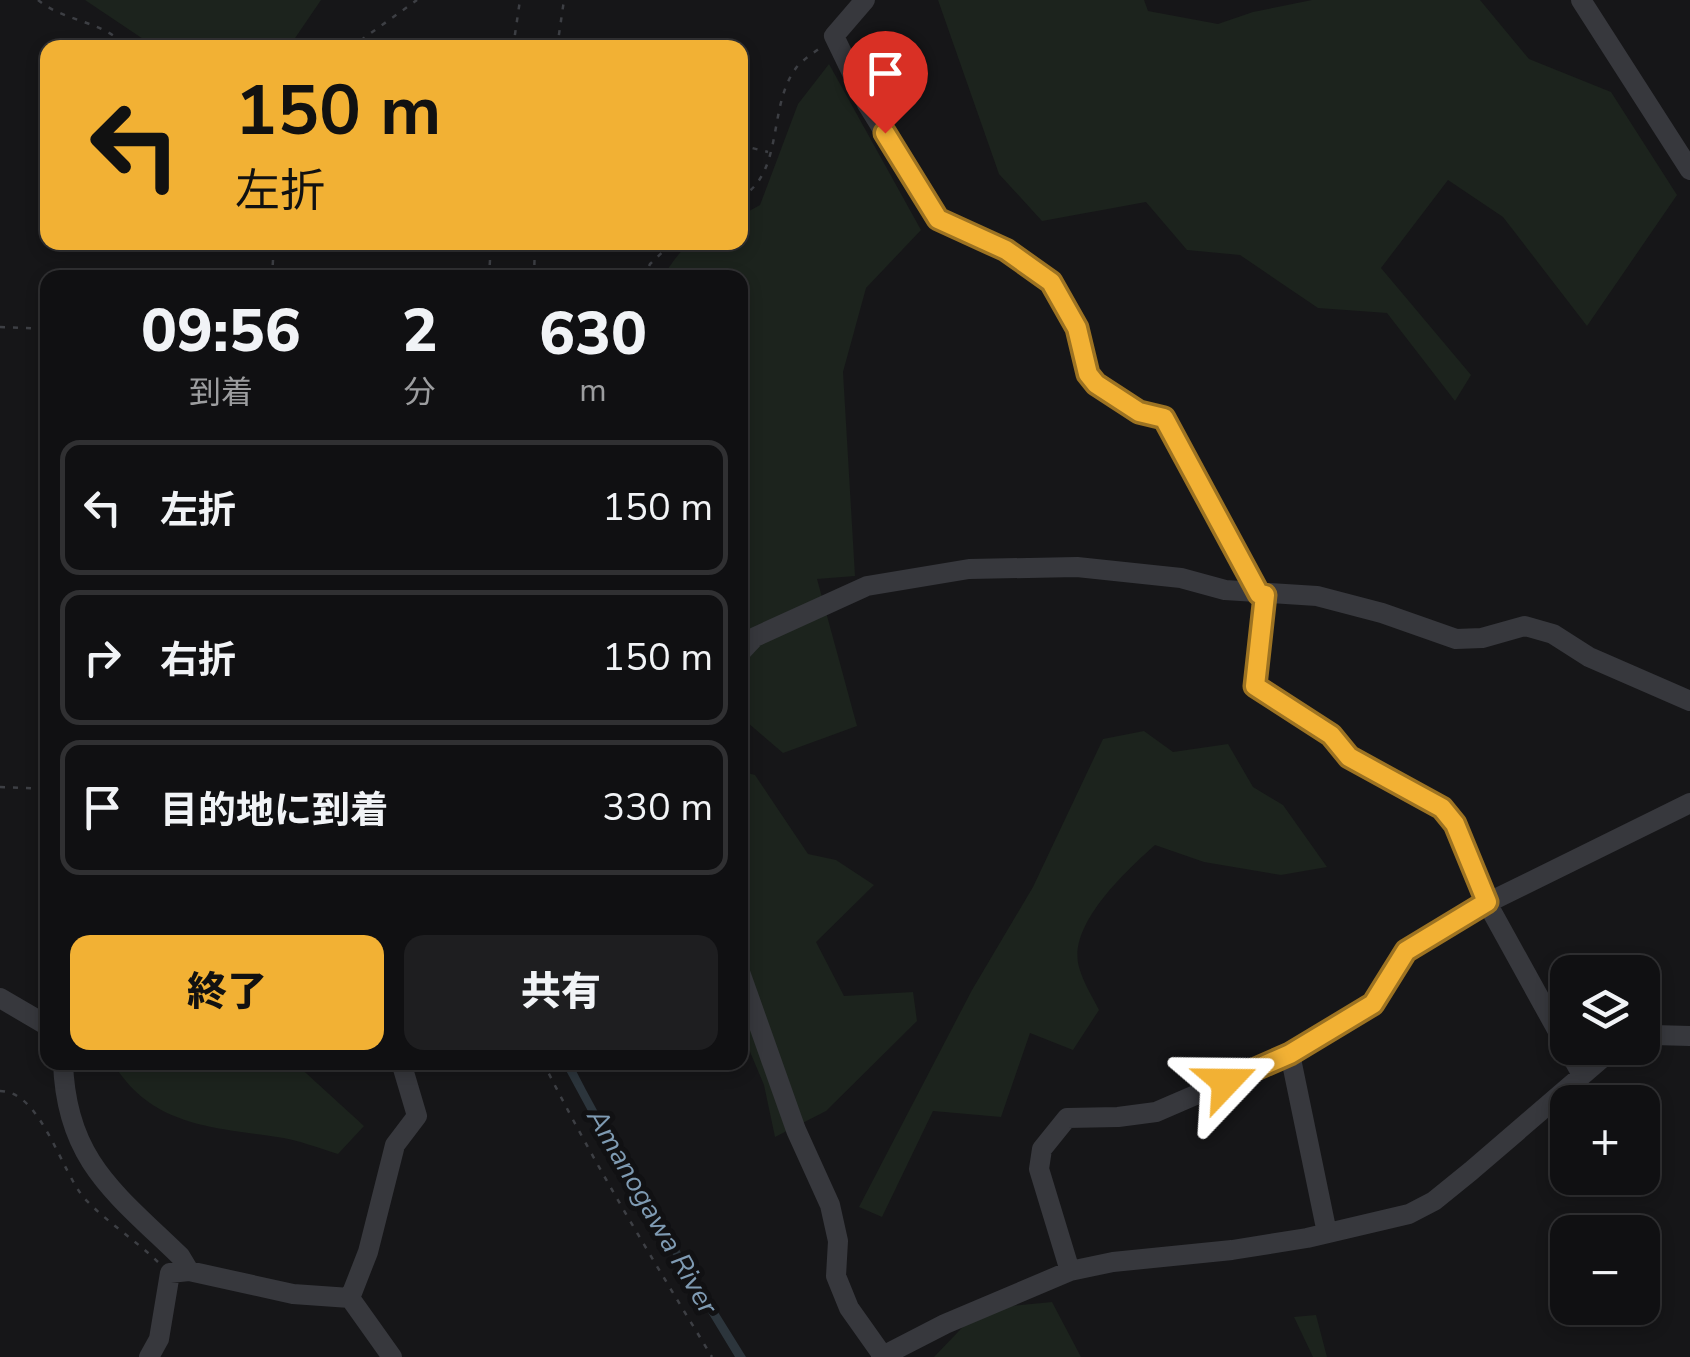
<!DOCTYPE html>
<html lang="ja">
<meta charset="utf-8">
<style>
body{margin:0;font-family:"Nunito Sans","Noto Sans JP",sans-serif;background:#1e1e20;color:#f1f3f6;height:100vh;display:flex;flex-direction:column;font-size:38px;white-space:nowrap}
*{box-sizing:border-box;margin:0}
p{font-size:32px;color:#9c9d9f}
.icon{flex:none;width:55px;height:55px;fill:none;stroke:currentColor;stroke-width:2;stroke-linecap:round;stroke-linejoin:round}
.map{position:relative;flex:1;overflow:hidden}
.panel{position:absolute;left:40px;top:270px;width:708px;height:800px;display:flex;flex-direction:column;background:#101012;border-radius:20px;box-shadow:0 5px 15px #0003,0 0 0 2px #303032}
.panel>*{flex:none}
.banner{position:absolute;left:40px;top:40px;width:708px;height:210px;border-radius:20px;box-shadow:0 5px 15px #0003,0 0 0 2px #303032;background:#f2b134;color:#111;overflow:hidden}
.fabs{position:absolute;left:1550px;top:955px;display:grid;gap:20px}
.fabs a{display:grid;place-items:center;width:110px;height:110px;border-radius:20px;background:#101012;box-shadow:0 5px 15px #0003,0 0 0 2px #303032;font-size:50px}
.pin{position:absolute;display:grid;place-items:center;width:85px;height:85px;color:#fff;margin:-102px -42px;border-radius:50% 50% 50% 0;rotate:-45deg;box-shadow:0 0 10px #0007}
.pin .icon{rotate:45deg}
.me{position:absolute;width:110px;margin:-55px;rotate:67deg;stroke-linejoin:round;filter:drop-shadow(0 0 8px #0008)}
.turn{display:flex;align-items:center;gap:35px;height:210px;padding:0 30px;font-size:45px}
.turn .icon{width:130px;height:130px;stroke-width:2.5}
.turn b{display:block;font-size:70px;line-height:85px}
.eta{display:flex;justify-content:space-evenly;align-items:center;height:170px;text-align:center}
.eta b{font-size:60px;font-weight:800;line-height:70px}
.action{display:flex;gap:20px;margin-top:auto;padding:20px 30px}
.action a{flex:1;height:115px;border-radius:20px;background:#f2b134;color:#111;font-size:40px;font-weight:800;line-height:115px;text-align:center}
.action a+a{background:#1e1e20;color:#f1f3f6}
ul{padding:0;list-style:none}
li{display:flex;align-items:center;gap:30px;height:135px;margin:0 20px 15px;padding:0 10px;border:5px solid #303032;border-radius:20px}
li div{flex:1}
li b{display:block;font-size:38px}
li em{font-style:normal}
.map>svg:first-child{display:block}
</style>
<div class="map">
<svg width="1690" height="1357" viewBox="0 0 1690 1357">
<rect width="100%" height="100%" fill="#161618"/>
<path fill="#1c231d" d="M85,0H321L289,47H155Z
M938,0H1144L1148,11L1218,24L1253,12L1312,0H1480L1529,59L1611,92L1677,195L1587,326L1503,217L1448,180L1381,268L1471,375L1455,401L1387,313L1318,308L1240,255L1187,250L1146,202L1042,221L999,174Z
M829,64L921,230L866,288L843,372L855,576L817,579L857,726L783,753L740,716V278H662C691,233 690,243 740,242V216L760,205L798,104Z
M1144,731L1173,752L1228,744L1253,787L1283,805L1327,867L1281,875L1204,862L1155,845C1127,870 1067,925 1079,967C1083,982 1092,996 1099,1010L1073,1050L1030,1033L1001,1117L933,1111L882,1217L859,1207L972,990L1033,887L1103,739Z
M740,771L755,775L808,854L836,860L874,885L816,942L844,996L913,992L917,1021L826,1111L775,1137L764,1085L740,1028Z
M113,1063H295L364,1126L338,1154C319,1148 298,1140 277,1137C211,1127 151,1126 113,1063Z
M1052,1302L1081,1357H934L980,1309Z
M1316,1315L1327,1357H1313L1294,1317Z"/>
<path fill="#2c353c" d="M562,1063H572C624,1165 686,1260 746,1357H735L663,1238L649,1224Z"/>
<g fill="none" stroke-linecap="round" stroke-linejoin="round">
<path stroke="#3d3f44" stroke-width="2.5" stroke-dasharray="5 8" stroke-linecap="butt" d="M38,0C64,22 106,21 127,48
M350,48L417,0
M513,48L520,0
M557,48L564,0
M740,145L768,152
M740,198C785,172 767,107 796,68C802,60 814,53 821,47
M272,278L274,242
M489,278L491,242
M534,278L535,242
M644,278L650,264L673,242
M0,327L48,329
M0,787L48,789
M543,1062C594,1164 653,1260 712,1357
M0,1091C41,1091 61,1172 85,1199C107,1222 135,1240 158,1262"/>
<path stroke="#37383d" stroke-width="20" d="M865,0L834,36L867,104L938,219L1006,250L1051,282L1077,329L1088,374L1096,384L1139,412L1163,418L1259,595
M1581,0L1690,170
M1265,595L1255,686L1331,735L1349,757L1442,808L1455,824L1487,903L1582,1075
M740,653L755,637L867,586L969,569L1077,567L1181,578L1225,590L1317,596L1382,613L1456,639L1482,638L1525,626L1553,634L1589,657L1690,701
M740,972L796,1130L830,1205L838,1241L836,1276L849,1308L883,1356
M0,998L48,1026
M1642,1040L1654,1035L1690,1036
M63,1062C66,1160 115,1193 180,1256L189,1271
M1327,1233L1290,1054L1373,1004L1407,951L1487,903L1690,803
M1070,1271L1039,1169L1042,1149L1067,1118L1118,1117L1156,1112L1290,1054
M350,1298L368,1252L395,1145L417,1116L401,1062
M149,1357L159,1339L170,1273L189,1271L293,1294L350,1298L392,1357
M881,1357L945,1324L1070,1271L1113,1262L1232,1250L1307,1238L1409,1214L1434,1201L1471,1171L1607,1054L1624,1048"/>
</g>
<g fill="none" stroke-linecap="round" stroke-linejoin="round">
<defs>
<path id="route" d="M885,133L938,219L1006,250L1051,282L1077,328L1088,374L1096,384L1139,412L1164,418L1259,594L1265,595L1255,686L1331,735L1349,757L1442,808L1455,824L1487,902L1406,951L1373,1004L1290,1054L1226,1082"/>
</defs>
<use href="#route" stroke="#9d7322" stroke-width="25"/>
<use href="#route" stroke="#f2b134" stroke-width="18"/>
</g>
<g text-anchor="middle" stroke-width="10" stroke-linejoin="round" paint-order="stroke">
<g font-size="28" font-style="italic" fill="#7f9bb3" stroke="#111113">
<text transform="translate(653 1211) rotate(60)" y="10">Amanogawa River</text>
</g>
</g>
</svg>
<div class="fabs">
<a><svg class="icon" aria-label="layers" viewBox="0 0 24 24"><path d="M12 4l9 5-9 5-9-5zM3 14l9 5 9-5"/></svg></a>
<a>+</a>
<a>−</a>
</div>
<div class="pin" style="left:885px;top:133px;background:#d93025"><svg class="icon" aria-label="arrive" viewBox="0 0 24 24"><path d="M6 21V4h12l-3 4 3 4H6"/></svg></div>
<svg class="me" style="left:1226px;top:1082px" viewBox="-20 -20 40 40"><path d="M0-17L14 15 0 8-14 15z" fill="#f2b134" stroke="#fff" stroke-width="4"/></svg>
<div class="banner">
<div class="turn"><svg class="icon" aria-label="left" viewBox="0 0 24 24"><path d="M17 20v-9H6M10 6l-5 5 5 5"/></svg><div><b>150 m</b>左折</div></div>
</div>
<section class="panel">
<div class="eta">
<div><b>09:56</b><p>到着</p></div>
<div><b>2</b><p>分</p></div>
<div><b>630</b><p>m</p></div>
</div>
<ul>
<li><svg class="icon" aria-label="left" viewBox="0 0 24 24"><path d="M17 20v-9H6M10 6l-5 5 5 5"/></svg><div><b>左折</b></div><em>150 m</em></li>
<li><svg class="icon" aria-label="right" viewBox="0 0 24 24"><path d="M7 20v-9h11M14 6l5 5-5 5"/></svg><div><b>右折</b></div><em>150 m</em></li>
<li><svg class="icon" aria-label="arrive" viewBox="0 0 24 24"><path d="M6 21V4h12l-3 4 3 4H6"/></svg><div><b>目的地に到着</b></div><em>330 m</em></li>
</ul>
<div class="action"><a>終了</a><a>共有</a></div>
</section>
</div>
